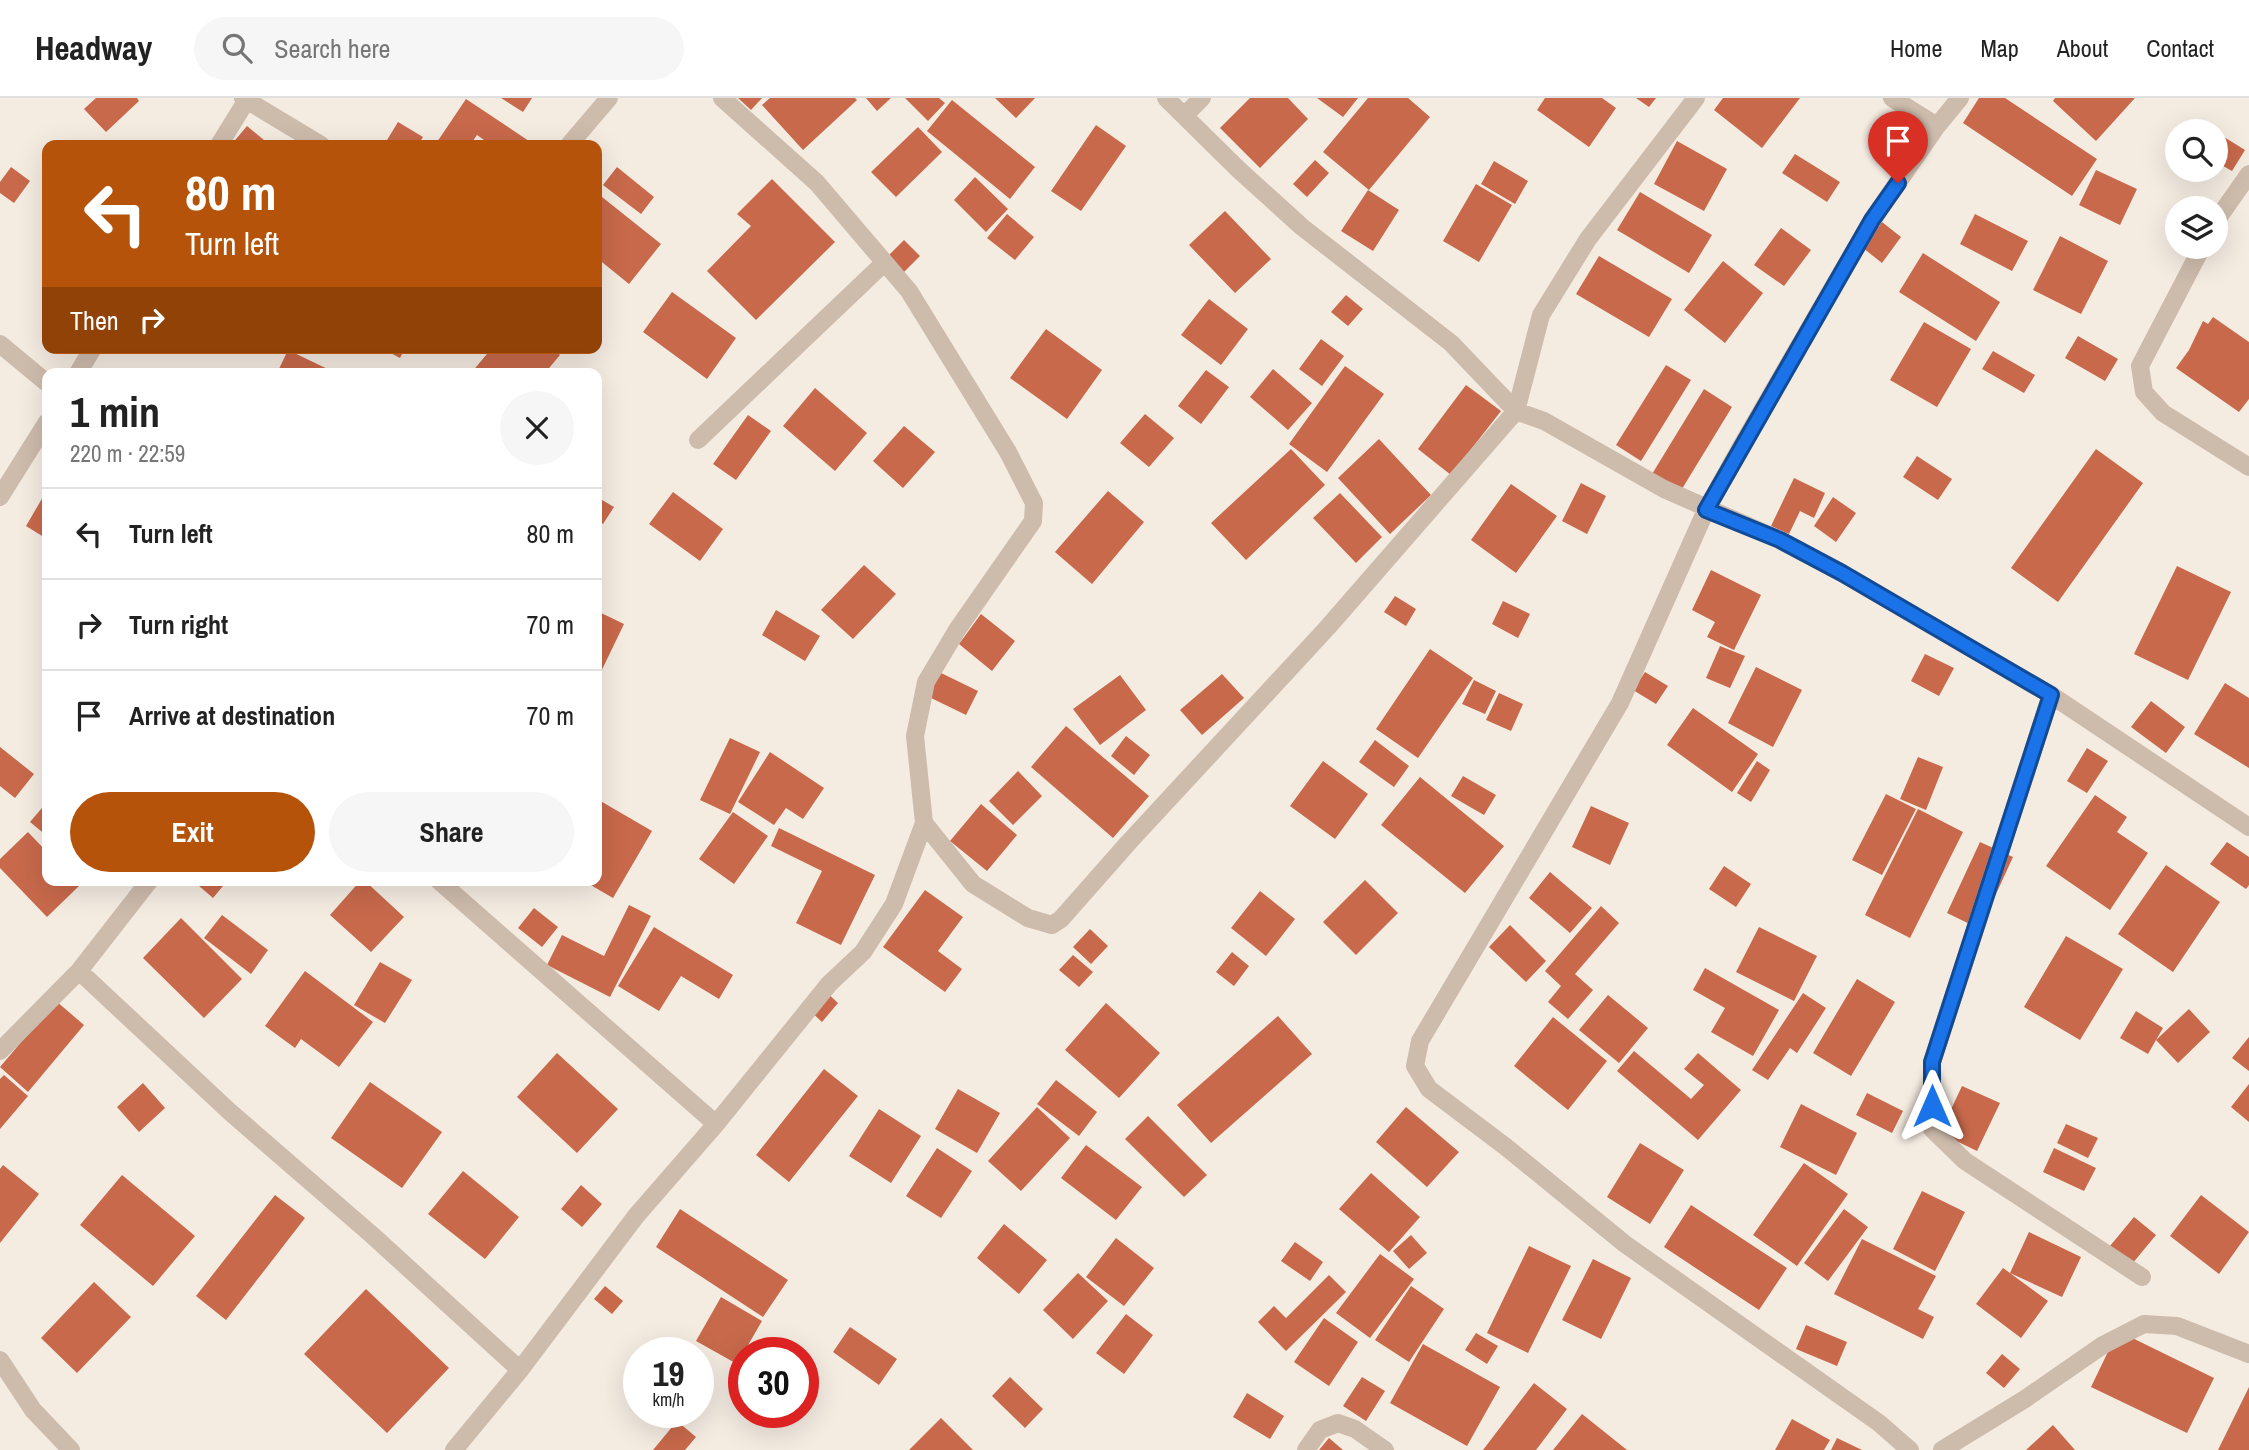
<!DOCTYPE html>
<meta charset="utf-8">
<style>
body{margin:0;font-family:"Archivo Narrow",sans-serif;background:#f6f6f6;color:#222;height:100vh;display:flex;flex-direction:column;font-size:26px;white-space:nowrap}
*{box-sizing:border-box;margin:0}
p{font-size:23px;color:#767676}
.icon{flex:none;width:38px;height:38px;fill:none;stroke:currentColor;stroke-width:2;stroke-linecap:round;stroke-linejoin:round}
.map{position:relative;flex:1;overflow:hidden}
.details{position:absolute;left:42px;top:270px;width:560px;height:518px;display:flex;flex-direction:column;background:#fff;border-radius:14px;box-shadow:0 7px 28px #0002}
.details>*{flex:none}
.top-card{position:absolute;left:42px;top:42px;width:560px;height:214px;border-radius:14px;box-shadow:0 7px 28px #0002;background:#b45309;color:#fff;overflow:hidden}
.controls{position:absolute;left:2165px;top:21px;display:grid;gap:14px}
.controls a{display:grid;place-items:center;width:63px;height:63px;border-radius:50%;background:#fff;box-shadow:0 7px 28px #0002;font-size:35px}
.speed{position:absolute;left:623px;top:1239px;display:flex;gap:14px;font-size:35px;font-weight:700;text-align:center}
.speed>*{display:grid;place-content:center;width:91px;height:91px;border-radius:50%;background:#fff;box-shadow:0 7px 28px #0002;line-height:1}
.speed small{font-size:18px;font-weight:400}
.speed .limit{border:10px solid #d22;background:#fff;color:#111}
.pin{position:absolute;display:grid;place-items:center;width:60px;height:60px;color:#fff;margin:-72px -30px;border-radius:50% 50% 50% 0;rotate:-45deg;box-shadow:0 0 7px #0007}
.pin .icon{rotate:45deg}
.me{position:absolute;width:77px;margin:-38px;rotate:0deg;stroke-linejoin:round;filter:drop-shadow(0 0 5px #0008)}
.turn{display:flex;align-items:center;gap:24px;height:147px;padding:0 28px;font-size:32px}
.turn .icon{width:91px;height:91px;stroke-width:2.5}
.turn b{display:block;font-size:49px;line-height:60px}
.then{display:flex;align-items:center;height:66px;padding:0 28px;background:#0003;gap:14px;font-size:26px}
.round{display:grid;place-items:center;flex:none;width:74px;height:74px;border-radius:37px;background:#f6f6f6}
.summary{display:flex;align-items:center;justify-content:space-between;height:119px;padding:0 28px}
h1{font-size:42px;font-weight:700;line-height:52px}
.cta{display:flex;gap:14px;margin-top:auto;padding:14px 28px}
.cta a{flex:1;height:80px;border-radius:42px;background:#b45309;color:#fff;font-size:28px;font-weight:700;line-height:80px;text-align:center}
.cta a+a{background:#f6f6f6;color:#222}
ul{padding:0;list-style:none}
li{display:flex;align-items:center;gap:21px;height:91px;padding:0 28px;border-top:2px solid #e0e0e0}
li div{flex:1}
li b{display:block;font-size:26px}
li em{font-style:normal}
header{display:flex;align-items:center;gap:42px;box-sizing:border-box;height:98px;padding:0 35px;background:#fff;border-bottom:2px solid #e0e0e0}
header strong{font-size:33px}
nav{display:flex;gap:38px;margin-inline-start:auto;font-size:24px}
.search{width:490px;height:63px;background:#f6f6f6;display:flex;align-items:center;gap:18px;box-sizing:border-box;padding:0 24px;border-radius:38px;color:#767676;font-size:26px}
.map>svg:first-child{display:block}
</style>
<header>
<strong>Headway</strong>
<div class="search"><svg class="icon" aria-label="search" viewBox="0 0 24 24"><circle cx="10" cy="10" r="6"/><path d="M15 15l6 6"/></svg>Search here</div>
<nav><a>Home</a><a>Map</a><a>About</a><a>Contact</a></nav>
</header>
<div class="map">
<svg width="2249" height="1352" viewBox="0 0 2249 1352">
<rect width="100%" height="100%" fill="#f4ebe1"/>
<path fill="#c8694b" d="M96,0H137L139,3L106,34L84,11Z
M501,0H532L523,14Z
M738,0H762L751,12Z
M770,0H855L857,2L803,52L762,7Z
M866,0H891L877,13Z
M905,0H939L945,5L928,23Z
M995,0H1035L1016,20Z
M1250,0H1288L1308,21L1260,70L1220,30Z
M1317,0H1358L1343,19Z
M1368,0H1408L1430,19L1369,92L1323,54Z
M1545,0H1602L1616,10L1589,49L1537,12Z
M1636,0H1656L1649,9Z
M1723,0H1800L1762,50L1714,12Z
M1979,0H2005L2097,61L2072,98L1963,25Z
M2055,0H2135L2096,43L2053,3Z
M466,1L529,43L526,47H491L477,37L470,47H435Z
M952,2L1035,69L1010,101L927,33Z
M398,24L423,39L418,47H384Z
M1096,27L1126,48L1081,113L1051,93Z
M247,28L270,47H231Z
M918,29L942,54L896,99L871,74Z
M2216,34L2245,52L2232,73L2216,64Z
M1677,43L1727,71L1704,113L1654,86Z
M1795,56L1840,84L1827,104L1782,75Z
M1315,62L1329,75L1307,99L1293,86Z
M1494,63L1528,83L1515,106L1481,86Z
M11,69L30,83L14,105L0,95V84Z
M617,69L654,99L641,116L603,87Z
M2096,72L2137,91L2120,127L2079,107Z
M975,79L1008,111L986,134L954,102Z
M772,81L835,144L756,222L707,173L751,128L737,116Z
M1476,86L1512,107L1479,164L1443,143Z
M1368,92L1399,112L1373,153L1341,133Z
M1640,94L1712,137L1689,175L1617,132Z
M597,95L661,146L629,186L597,160Z
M1225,113L1271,161L1235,195L1189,147Z
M1007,116L1034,139L1015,162L987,140Z
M1975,116L2028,143L2012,173L1960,146Z
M1882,124L1901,139L1882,165L1863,150Z
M1781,130L1811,152L1784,188L1754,167Z
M2060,138L2108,163L2081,216L2033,192Z
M904,142L920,158L902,176L886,160Z
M1923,155L2000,204L1976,243L1899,194Z
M1599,158L1672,201L1649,239L1576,196Z
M1723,163L1763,195L1725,245L1684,212Z
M672,194L736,240L707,281L643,234Z
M1346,197L1363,211L1348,228L1331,214Z
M1209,201L1248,231L1221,267L1181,237Z
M2213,219L2249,244V301L2239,314L2176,270L2189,252L2203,223L2208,226Z
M1924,224L1971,251L1937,309L1890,282Z
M1046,231L1102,272L1067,321L1010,280Z
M2078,238L2118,261L2105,283L2065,260Z
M1321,241L1344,258L1322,288L1299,271Z
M381,250H405L400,260Z
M492,250H552L560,257L545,275H471Z
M288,252L336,275H277Z
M1993,253L2035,277L2024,295L1982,271Z
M1666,267L1691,282L1641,363L1616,347Z
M1345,268L1384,296L1327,374L1289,346Z
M1273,271L1312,305L1288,332L1250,299Z
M1206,272L1229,289L1201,326L1178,308Z
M1466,287L1501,313L1451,377L1418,351Z
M815,290L867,335L835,373L783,328Z
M1704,291L1732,309L1677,399L1649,381Z
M1145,316L1174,340L1149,369L1120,345Z
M748,317L771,333L736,382L713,366Z
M904,328L935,354L903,390L873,363Z
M1379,341L1431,397L1390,436L1338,380Z
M1291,351L1325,387L1246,462L1211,425Z
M2096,351L2143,385L2058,504L2011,470Z
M1917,358L1952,381L1938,402L1903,379Z
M1794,380L1825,395L1814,420L1800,413L1789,436L1771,428Z
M1581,385L1606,398L1587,436L1562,423Z
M1511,386L1557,418L1516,475L1471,442Z
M47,392V441L26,428Z
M1108,393L1144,424L1092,486L1055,454Z
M673,394L723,431L700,463L649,426Z
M1340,395L1382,439L1356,465L1313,420Z
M597,399L614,409L603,426L597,422Z
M1833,399L1856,415L1836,444L1814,428Z
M864,467L896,496L853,541L821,512Z
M2177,468L2231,494L2188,582L2134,556Z
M1711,472L1761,497L1734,552L1707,539L1715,524L1692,512Z
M1395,498L1416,511L1406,528L1384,514Z
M1503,503L1530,516L1518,540L1492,526Z
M776,512L820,538L805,563L762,537Z
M597,513L624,526L597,582Z
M981,516L1015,543L992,573L959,546Z
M1720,548L1745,558L1730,590L1706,580Z
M1430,551L1473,580L1418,660L1376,631Z
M1925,556L1954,570L1939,598L1911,583Z
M1756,569L1802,592L1773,649L1728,625Z
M939,574L978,593L966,617L927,598Z
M1645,574L1668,588L1656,606L1633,592Z
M1222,576L1244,600L1202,637L1180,612Z
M1120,577L1146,612L1100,647L1073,611Z
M1474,582L1496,593L1485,616L1462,606Z
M2225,585L2249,600V670L2194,636Z
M1499,595L1523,606L1511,633L1486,622Z
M2151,603L2185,629L2166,655L2131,629Z
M1693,610L1758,656L1732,694L1667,647Z
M1066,628L1149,698L1113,740L1031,669Z
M1126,638L1150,657L1134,677L1111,658Z
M730,640L760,654L730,716L700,702Z
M1375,642L1409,668L1394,689L1359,664Z
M0,649L34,676L15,700L0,688Z
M2087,650L2108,663L2087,695L2067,683Z
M770,654L824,690L803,721L786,710L774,727L738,704Z
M1918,659L1943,669L1926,712L1900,701Z
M1323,663L1368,696L1335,741L1290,708Z
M1757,663L1770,672L1751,704L1737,695Z
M1018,673L1042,698L1013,727L989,703Z
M1463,678L1496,697L1484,717L1451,698Z
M1420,679L1504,748L1465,795L1381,727Z
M1886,696L1916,711L1882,777L1852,762Z
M2095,697L2127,719L2117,734L2148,755L2110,812L2046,768Z
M597,701L652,733L613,800L582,782H597Z
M47,704V738L30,724Z
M981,706L1017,737L987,773L950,743Z
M1591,708L1629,725L1610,767L1572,749Z
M1918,711L1963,734L1910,840L1865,817Z
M733,714L768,738L734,786L699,761Z
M779,730L875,777L841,847L796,825L822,773L771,748Z
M28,734L47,754V782H75L80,787L47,819L0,770V761Z
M1980,744L2013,759L1980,831L1947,815Z
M2227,744L2249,759V787L2246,791L2210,766Z
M2166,767L2220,804L2173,874L2118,836Z
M1724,768L1751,786L1736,809L1709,791Z
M1550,774L1592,810L1570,835L1529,800Z
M192,782H228L213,800Z
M361,782H364L404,819L371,854L330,817Z
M1365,782L1398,815L1356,857L1323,824Z
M925,792L963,819L938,853L962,871L945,894L883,849Z
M1260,793L1295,821L1266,858L1231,830Z
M629,807L651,818L610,899L547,867L562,837L604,858Z
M1601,808L1619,825L1575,876L1593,892L1568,921L1548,904L1561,888L1545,873Z
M534,810L558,829L542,849L518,830Z
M222,817L268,852L251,876L204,840Z
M181,820L242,881L204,920L143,860Z
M1510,827L1546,863L1526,884L1489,849Z
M654,829L733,877L719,901L681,878L659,913L618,888Z
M1759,829L1817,858L1794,903L1736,874Z
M1090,831L1108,848L1091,866L1073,849Z
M2066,838L2123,871L2080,942L2024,909Z
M1232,854L1249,868L1234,888L1216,874Z
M1073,857L1093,874L1079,889L1059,872Z
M380,864L412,882L385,925L354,907Z
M1705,870L1779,912L1753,958L1711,934L1725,910L1693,892Z
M305,873L373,924L339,969L301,941L295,950L265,928Z
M1857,881L1895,904L1851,978L1813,955Z
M824,892L838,905L822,924L808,911Z
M1803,895L1826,910L1797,955L1790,950L1768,982L1752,972Z
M1608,897L1648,930L1619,965L1579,932Z
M56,903L84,927L28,994L0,969Z
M1106,905L1160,955L1119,1000L1065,952Z
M2189,911L2210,934L2178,965L2156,942L2148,956L2120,940L2136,913L2163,930L2156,942Z
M1278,918L1312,956L1211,1045L1177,1007Z
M1553,919L1607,963L1568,1012L1514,968Z
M2249,939V973L2232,960Z
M1634,953L1691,1001L1704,987L1684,971L1698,955L1741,992L1698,1042L1617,973Z
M557,955L618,1011L577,1055L517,999Z
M824,971L858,998L789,1084L756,1057Z
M4,977L28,998L0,1031V981Z
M1056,982L1097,1014L1079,1038L1037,1006Z
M370,984L442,1034L402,1090L331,1040Z
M143,985L165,1010L139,1034L117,1009Z
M2249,986V1024L2231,1009Z
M1962,988L2000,1005L1977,1053L1940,1035Z
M958,991L1000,1015L977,1055L935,1031Z
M1867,995L1903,1013L1892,1035L1856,1017Z
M1801,1006L1857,1035L1836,1077L1780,1049Z
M1037,1009L1070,1040L1021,1093L988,1063Z
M1406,1009L1459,1054L1427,1089L1376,1044Z
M879,1011L921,1038L891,1085L849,1058Z
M1148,1018L1207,1077L1184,1099L1125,1041Z
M2066,1026L2098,1040L2088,1060L2057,1045Z
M1640,1045L1684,1072L1650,1126L1607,1099Z
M1086,1047L1142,1089L1116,1122L1061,1080Z
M937,1050L972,1073L941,1120L906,1098Z
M2054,1050L2096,1070L2084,1093L2043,1074Z
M1804,1065L1848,1096L1797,1168L1753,1137Z
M3,1067L39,1096L0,1145V1071Z
M463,1073L519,1119L485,1161L428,1116Z
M1371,1075L1420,1119L1389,1154L1339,1111Z
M122,1077L195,1138L153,1188L80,1127Z
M581,1087L602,1106L582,1129L561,1111Z
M1922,1093L1965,1114L1935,1173L1893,1151Z
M275,1097L305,1120L226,1222L196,1198Z
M2201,1097L2249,1134L2219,1176L2170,1138Z
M1691,1107L1787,1170L1759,1212L1664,1149Z
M680,1111L788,1182L763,1219L656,1149Z
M1844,1111L1868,1129L1828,1183L1804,1165Z
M2134,1119L2156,1137L2132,1166L2110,1148Z
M1004,1126L1047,1162L1019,1196L977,1160Z
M2029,1134L2081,1159L2062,1199L2010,1175Z
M1411,1137L1427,1155L1409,1171L1393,1153Z
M1116,1140L1154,1170L1124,1208L1086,1179Z
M1862,1141L1936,1178L1918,1211L1934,1219L1923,1241L1834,1196Z
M1295,1144L1323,1164L1310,1183L1281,1163Z
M1529,1148L1571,1168L1528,1255L1487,1235Z
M1380,1156L1414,1181L1370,1240L1336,1215Z
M1593,1161L1631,1180L1601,1241L1562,1222Z
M2003,1170L2048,1203L2021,1240L1976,1206Z
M1078,1175L1108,1203L1073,1241L1043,1212Z
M1329,1177L1346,1194L1286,1253L1258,1224L1274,1208L1286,1220Z
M94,1184L131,1219L77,1275L41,1240Z
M605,1188L623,1203L612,1216L594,1201Z
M1411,1188L1444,1211L1409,1264L1375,1242Z
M366,1191L449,1270L387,1335L304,1256Z
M721,1199L762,1223L737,1266L696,1243Z
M1126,1216L1153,1237L1124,1276L1096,1255Z
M1324,1220L1358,1244L1329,1288L1294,1264Z
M1806,1227L1847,1244L1837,1268L1796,1251Z
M850,1229L897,1261L879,1287L833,1254Z
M2118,1233L2214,1280L2187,1335L2091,1289Z
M1476,1235L1498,1248L1487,1266L1465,1252Z
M1423,1246L1500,1289L1467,1348L1390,1305Z
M2002,1256L2020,1271L2004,1290L1986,1275Z
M1010,1279L1043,1311L1025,1330L992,1298Z
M1362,1279L1385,1293L1366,1323L1343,1308Z
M1534,1285L1567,1311L1536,1352H1483Z
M2249,1289V1352H2218Z
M1247,1295L1284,1318L1270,1341L1233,1319Z
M646,1314H678L670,1328Z
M1582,1316L1627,1352H1553Z
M941,1320L973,1352H909Z
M1792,1321L1830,1342L1824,1352H1775Z
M677,1323L696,1339L685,1352H653Z
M2053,1327L2075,1352H2026Z
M1329,1340L1343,1352H1319Z
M1837,1340L1862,1352H1831Z"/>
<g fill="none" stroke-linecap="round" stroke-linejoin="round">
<path stroke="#cdbbac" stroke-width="18" d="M243,0L321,47
M1696,0L1588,141L1541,217L1516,313L1544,323L1664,391L1780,442L1842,475L2051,597L2249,729
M1892,0L1937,28
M1184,18L1202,0
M219,47L248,0
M569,47L609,0
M2216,123L2249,76
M2202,149L2140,268L2144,294L2163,315L2249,369
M0,246L47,285
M78,275L93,250
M698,342L884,165
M0,399L47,324
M2051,597L1932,964V1031L1965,1063L2142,1179
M924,725L973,786L1028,820L1052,827L1061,821L1129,744L1328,529L1516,313L1451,245L1302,129L1238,71L1166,0
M438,782L716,1026
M79,873L230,1014L372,1137L520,1272
M0,953L79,873L150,782
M0,1262L33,1312L71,1352
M454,1352L520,1272L636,1118L716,1026L829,886L863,854L894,806L924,725L915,638L926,584L957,532L1033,423L1034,405L1008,354L909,193L817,85L722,0
M1306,1352L1320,1332L1338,1325L1355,1331L1385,1352
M1910,1352L1879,1325L1625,1146L1506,1049L1429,991L1415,968L1420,943L1620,605L1706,412L1742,347L1872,122L1937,28L1960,0
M1942,1352L2025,1301L2103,1247L2144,1226L2177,1228L2249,1256"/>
</g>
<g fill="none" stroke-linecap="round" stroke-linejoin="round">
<defs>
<path id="route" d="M1898,85L1872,122L1706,412L1780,442L1842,475L2051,597L1932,964V1008"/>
</defs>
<use href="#route" stroke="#114b97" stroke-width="18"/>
<use href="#route" stroke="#1a73e8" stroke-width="12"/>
</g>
</svg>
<div class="controls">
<a><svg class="icon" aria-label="search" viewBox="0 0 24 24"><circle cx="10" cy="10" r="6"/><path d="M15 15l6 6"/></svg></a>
<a><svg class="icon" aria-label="layers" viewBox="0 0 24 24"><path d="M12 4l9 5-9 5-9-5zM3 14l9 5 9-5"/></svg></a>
</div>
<div class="speed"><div>19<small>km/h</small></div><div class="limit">30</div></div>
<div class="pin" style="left:1898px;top:85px;background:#d93025"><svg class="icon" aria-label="arrive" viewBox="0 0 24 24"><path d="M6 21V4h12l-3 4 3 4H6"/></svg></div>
<svg class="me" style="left:1932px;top:1008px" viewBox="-20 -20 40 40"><path d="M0-17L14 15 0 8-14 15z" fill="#1a73e8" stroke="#fff" stroke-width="4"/></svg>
<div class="top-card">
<div class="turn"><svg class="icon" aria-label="left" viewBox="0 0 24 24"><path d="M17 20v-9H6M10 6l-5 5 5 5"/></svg><div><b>80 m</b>Turn left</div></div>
<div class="then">Then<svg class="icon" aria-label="right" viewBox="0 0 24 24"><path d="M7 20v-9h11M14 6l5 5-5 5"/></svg></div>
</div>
<section class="details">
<div class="summary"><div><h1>1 min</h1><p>220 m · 22:59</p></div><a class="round"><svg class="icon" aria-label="close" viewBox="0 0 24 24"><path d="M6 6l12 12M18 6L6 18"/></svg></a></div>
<ul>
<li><svg class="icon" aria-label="left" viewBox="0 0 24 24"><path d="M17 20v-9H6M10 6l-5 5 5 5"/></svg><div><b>Turn left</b></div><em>80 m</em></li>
<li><svg class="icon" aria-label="right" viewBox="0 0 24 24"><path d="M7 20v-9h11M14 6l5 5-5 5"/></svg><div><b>Turn right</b></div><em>70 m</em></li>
<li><svg class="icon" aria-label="arrive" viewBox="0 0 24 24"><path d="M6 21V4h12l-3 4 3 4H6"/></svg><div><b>Arrive at destination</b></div><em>70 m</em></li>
</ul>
<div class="cta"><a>Exit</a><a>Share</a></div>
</section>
</div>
